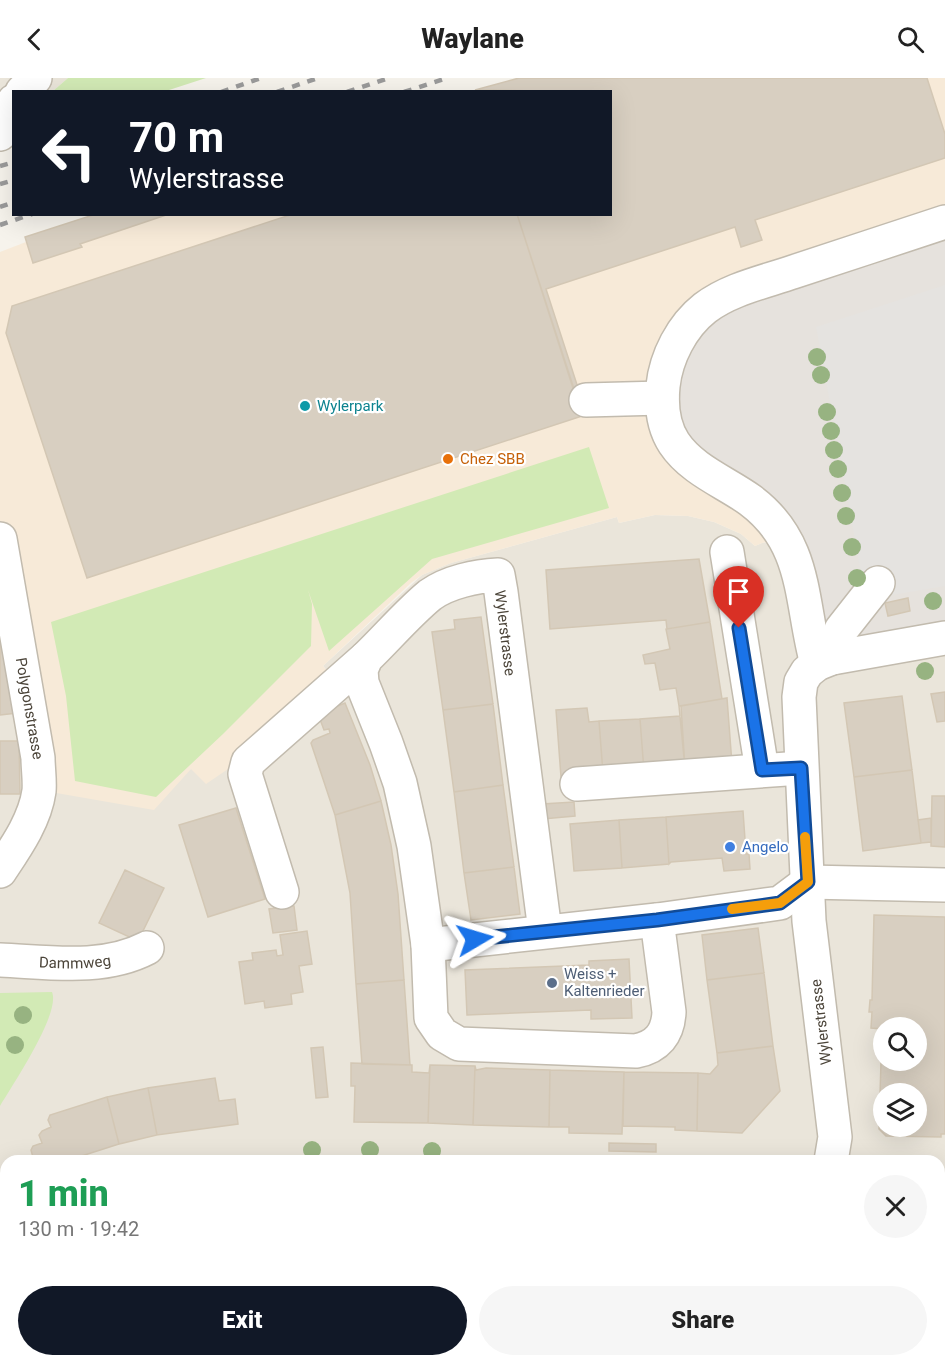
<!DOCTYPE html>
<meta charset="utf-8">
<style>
body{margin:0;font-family:Roboto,sans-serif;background:#f6f6f6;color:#222;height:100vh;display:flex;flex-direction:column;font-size:22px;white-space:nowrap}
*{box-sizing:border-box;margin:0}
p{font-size:20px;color:#767676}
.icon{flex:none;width:33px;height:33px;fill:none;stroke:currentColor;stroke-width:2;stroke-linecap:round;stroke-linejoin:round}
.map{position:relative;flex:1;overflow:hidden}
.details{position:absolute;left:0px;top:1077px;width:945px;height:212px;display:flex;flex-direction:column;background:#fff;border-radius:18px 18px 0 0;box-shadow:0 6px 24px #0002}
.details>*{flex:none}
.hud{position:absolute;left:12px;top:12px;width:600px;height:126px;border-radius:0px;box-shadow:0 6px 24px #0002;background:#111827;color:#fff;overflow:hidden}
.tools{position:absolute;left:873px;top:939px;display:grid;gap:12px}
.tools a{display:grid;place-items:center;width:54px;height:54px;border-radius:50%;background:#fff;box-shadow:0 6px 24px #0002;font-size:30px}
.pin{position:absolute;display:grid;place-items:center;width:51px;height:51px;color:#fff;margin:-62px -26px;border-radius:50% 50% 50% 0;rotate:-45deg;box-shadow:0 0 6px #0007}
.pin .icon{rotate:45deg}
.me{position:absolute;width:66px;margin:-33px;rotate:83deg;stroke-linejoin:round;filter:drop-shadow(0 0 4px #0008)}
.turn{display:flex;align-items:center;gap:21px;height:126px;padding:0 18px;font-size:27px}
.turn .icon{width:78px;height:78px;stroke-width:2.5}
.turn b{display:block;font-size:42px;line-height:51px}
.round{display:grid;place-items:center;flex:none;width:63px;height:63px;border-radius:32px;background:#f6f6f6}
.headline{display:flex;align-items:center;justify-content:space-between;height:102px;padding:0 18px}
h1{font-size:36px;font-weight:800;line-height:45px;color:#1e9e55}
.button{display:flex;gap:12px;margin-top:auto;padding:12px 18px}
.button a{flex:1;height:69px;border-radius:36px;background:#111827;color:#fff;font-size:24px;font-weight:800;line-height:69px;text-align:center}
.button a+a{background:#f6f6f6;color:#222}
header{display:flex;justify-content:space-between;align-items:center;height:78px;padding:0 18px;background:#fff;font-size:27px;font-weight:800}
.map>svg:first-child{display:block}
</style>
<header><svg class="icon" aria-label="back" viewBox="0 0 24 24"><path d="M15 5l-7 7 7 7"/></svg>Waylane<svg class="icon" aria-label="search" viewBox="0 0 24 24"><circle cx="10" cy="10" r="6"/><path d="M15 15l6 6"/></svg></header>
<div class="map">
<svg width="945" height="1288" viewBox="0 0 945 1288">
<rect width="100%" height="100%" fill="#f6f3ec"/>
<path fill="#eae5da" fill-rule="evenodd" d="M0,0H68L53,13L14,14L0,64Z
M655,437L688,438L714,444L741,456L755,468L762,465L786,460L945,560V1288H0V461L39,712L65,715L191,691H228L330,596L323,588L422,497L451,485L617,439L619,445ZM884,950H916V982H884ZM884,1016H916V1048H884ZM6,1083H939V1282H6Z"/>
<path fill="#f7ead8" d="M519,0H945V144L786,460L762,465L755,468L741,456L714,444L688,438L655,437L619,445L617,439L451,485L422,497L411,505L323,588L330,596L228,691L206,706L191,691L154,732L39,712L0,461V174L96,137L610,136V14L472,13Z"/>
<path fill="#e6e2dd" d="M945,144V560L832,580L798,489L670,359L688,248Z"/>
<path fill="#d2eab5" d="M68,0H206L166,13H53Z
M589,369L609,430L432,481L329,573L308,512L312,526L311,568L223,656L156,719L75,703L66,618L51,544Z
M52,914C61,935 13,1006 0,1028V915Z"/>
<path fill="#e5e3e0" d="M945,207V508L874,520L864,512L816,249Z"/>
<path fill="#d8cfc1" stroke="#d3c7b4" stroke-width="1.5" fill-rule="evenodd" d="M519,0H927L945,56V80L755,142L762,162L741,169L735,149L546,211L580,316L576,317L517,136H610V14L475,12Z
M96,136H169L80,166L82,169L33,185L25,159Z
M293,136H517L582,338L87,500L6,255L12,228Z
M699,481L710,544L667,551L666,542L550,551L546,492Z
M908,520L910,533L888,538L885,525Z
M0,530L17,635L0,637Z
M481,539L493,626L443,632L432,554L455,551L454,542Z
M710,544L722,621L679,628L676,610L660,612L655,585L645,586L643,577L670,571L666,551Z
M945,614V643L937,644L931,616Z
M902,618L912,692L854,699L844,625Z
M727,620L732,686L685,690L681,628Z
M345,625L370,687L381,723L335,737L311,665L313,662L330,655L329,651L324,652L318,636Z
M493,626L503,707L454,714L443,632Z
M679,628L685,690L644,693L640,641L680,638Z
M587,630L589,644L599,643L603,695L561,699L556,632Z
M640,641L644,693L603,695L599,643Z
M0,663H19L20,716H0Z
M912,692L921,765L863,773L854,699Z
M503,707L514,789L464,795L454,714Z
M932,718H945V769L931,768Z
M381,723L391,767L398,816L404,902L356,906L350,815L335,737Z
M574,724L575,738L543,741L542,726Z
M236,730L265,821L208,839L179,747Z
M743,733L746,776H749L750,791L724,793L722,780L671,784L669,786L666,739Z
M666,739L669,786L622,790L619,742Z
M931,740V764L921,765L918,742Z
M619,742L622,790L574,793L570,746Z
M514,789L520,836L471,842L464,795Z
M125,792L164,810L138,863L99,845Z
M294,828L297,852L273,855L269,831Z
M874,837L945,839V1056H941V1059L886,1058L879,1051L882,951L871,950L872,934H869L870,922H872ZM884,950H916V982H884ZM884,1016H916V1048H884Z
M758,850L764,895L707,902L702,857Z
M307,853L312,886L299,888L303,914L291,916L292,926L265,930L264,923L245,926L239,884L253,882L252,875L276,872L277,878L283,877L280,857Z
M629,881L632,940L591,941V932L467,937L465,892L589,887V883Z
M764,895L773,968L717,975L707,902Z
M404,902L410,987L362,986L356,906Z
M773,968L780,1013L742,1055L697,1053L698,995L710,996L718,987L717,975Z
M323,969L328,1019L316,1020L311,970Z
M351,985L412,987V994L429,995L430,987L428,1045L354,1044L355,1008H351Z
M430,987L475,988L473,1047L428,1045Z
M475,988L476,992L486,990L550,992L549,1049L473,1047Z
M550,992L624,994L622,1056L569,1055V1049H549Z
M624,994L698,995L697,1053L675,1052V1049L623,1048Z
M215,1000L219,1023L235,1021L238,1046L157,1057L148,1010Z
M148,1010L157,1057L119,1066L107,1019Z
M107,1019L119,1066L66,1083H34L31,1072L33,1068L42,1065L39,1057L42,1053L51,1049L48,1042L50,1037Z
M609,1065L656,1066V1074L609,1073Z
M939,1181L945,1182V1237L939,1236Z
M4,1264H6V1282H55L54,1288H3Z
M145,1282H194V1288H145Z
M286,1282H339V1288H287Z
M432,1282H484V1288H431Z
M581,1282H633V1288H581Z
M906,1282H930V1288H906Z"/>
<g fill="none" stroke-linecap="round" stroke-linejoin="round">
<defs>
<g id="minor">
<path d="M22,14L35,0"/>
<path d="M0,56L3,43L14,23"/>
<path d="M586,322L662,320"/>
<path id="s1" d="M0,461L38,680C38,690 40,703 39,713C35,742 16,769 0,793"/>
<path d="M727,474L762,692"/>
<path d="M832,580L841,552L878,505"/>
<path d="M817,586C800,524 808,465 750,422C725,404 692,392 674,365C663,348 661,328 663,308C666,279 682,248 705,230C730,211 764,204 793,194C844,177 894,161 945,144"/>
<path d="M577,706L801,690"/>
<path d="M282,814L245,696L248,684L366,580"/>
<path d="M545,853L501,514L498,497C476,498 448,504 430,517C407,536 387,560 366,580L361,592L362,605L386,665L400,705L414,768L428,867L431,940L442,956L459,966L636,973C657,969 668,956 669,934L657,842"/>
<path d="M428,867L657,842L780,825L808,804L945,807"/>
<path id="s2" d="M0,882C48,884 103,893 147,870"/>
<path d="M831,1083L835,1059L809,843L799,619L801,604L807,594L817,586L832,580L945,560"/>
<path d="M233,1282V1288"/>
<path d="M518,1288L519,1282"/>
<path d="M679,1288V1282"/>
<path d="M735,1288L737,1282"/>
</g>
<path id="major" d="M939,1116H945
M0,1180L6,1177"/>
</defs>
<use href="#minor" stroke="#c2bbae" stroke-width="36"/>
<use href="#major" stroke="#e6c16a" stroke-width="36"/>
<use href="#minor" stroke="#fff" stroke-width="33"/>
<use href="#major" stroke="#ffe39c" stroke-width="33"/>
<path stroke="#9a9a9a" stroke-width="4.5" stroke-dasharray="8 8" stroke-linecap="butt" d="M221,14L261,0
M277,14L318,0
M347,14L389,0
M404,14L447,0
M0,88L14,84
M0,106L14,102
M0,129L14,124
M0,147L32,136"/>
</g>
<g fill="#97b381">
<circle cx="817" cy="279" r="9"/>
<circle cx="821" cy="297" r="9"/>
<circle cx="827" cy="334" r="9"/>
<circle cx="831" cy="353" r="9"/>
<circle cx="834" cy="372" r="9"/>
<circle cx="838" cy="391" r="9"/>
<circle cx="842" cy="415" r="9"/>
<circle cx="846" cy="438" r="9"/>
<circle cx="852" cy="469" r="9"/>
<circle cx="857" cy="500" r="9"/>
<circle cx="933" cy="523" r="9"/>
<circle cx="925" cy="593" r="9"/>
<circle cx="23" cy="937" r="9"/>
<circle cx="15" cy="967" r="9"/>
<circle cx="312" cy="1072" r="9"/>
<circle cx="370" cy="1072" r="9"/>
<circle cx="432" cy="1073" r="9"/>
</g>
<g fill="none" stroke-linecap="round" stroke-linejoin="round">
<defs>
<path id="route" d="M475,861L657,842L780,825L808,804L801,690L762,692L739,550"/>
</defs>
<use href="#route" stroke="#114b97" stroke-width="15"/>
<use href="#route" stroke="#1a73e8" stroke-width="10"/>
<path stroke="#f59e0b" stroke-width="10" d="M732,831L780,825L808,804L805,759"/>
</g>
<circle fill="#0f9aa8" stroke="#fff" stroke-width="2" cx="305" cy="328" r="6"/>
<circle fill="#e8710a" stroke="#fff" stroke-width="2" cx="448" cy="381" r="6"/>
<circle fill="#3f7fe0" stroke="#fff" stroke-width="2" cx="730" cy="769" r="6"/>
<circle fill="#5c6f8a" stroke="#fff" stroke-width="2" cx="552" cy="905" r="6"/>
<g text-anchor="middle" stroke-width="4.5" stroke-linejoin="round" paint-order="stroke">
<g font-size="15" fill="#0d838f" stroke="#fff" text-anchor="start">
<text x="317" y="333">Wylerpark</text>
</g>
<g font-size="15" fill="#c56008" stroke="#fff" text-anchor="start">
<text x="460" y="386">Chez SBB</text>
</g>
<g font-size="15" fill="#4b4439" stroke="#fff">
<text transform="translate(505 555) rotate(83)" y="5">Wylerstrasse</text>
<text dy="5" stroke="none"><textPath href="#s1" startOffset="172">Polygonstrasse</textPath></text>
<text dy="5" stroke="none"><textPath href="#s2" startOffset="75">Dammweg</textPath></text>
<text transform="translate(821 944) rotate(-97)" y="5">Wylerstrasse</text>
</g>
<g font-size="15" fill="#366cbe" stroke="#fff" text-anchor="start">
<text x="742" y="774">Angelo</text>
</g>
<g font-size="15" fill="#4e5e75" stroke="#fff" text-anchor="start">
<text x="564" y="901">Weiss +<tspan x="564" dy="17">Kaltenrieder</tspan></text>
</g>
</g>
</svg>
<div class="tools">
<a><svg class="icon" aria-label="search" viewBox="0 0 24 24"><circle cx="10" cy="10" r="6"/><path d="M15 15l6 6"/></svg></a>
<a><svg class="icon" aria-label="layers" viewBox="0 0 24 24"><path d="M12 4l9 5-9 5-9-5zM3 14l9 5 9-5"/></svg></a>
</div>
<div class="pin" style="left:739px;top:550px;background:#d93025"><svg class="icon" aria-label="arrive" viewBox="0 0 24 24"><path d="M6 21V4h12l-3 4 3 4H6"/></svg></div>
<svg class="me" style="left:475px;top:861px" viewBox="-20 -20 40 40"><path d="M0-17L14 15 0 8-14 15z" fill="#1a73e8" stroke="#fff" stroke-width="4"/></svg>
<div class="hud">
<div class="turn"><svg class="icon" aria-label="left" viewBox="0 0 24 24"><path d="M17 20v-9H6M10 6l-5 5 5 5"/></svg><div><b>70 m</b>Wylerstrasse</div></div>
</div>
<section class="details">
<div class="headline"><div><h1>1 min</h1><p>130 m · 19:42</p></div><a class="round"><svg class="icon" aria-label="close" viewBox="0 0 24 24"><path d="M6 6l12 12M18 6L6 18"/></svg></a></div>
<div class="button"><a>Exit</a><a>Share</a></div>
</section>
</div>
